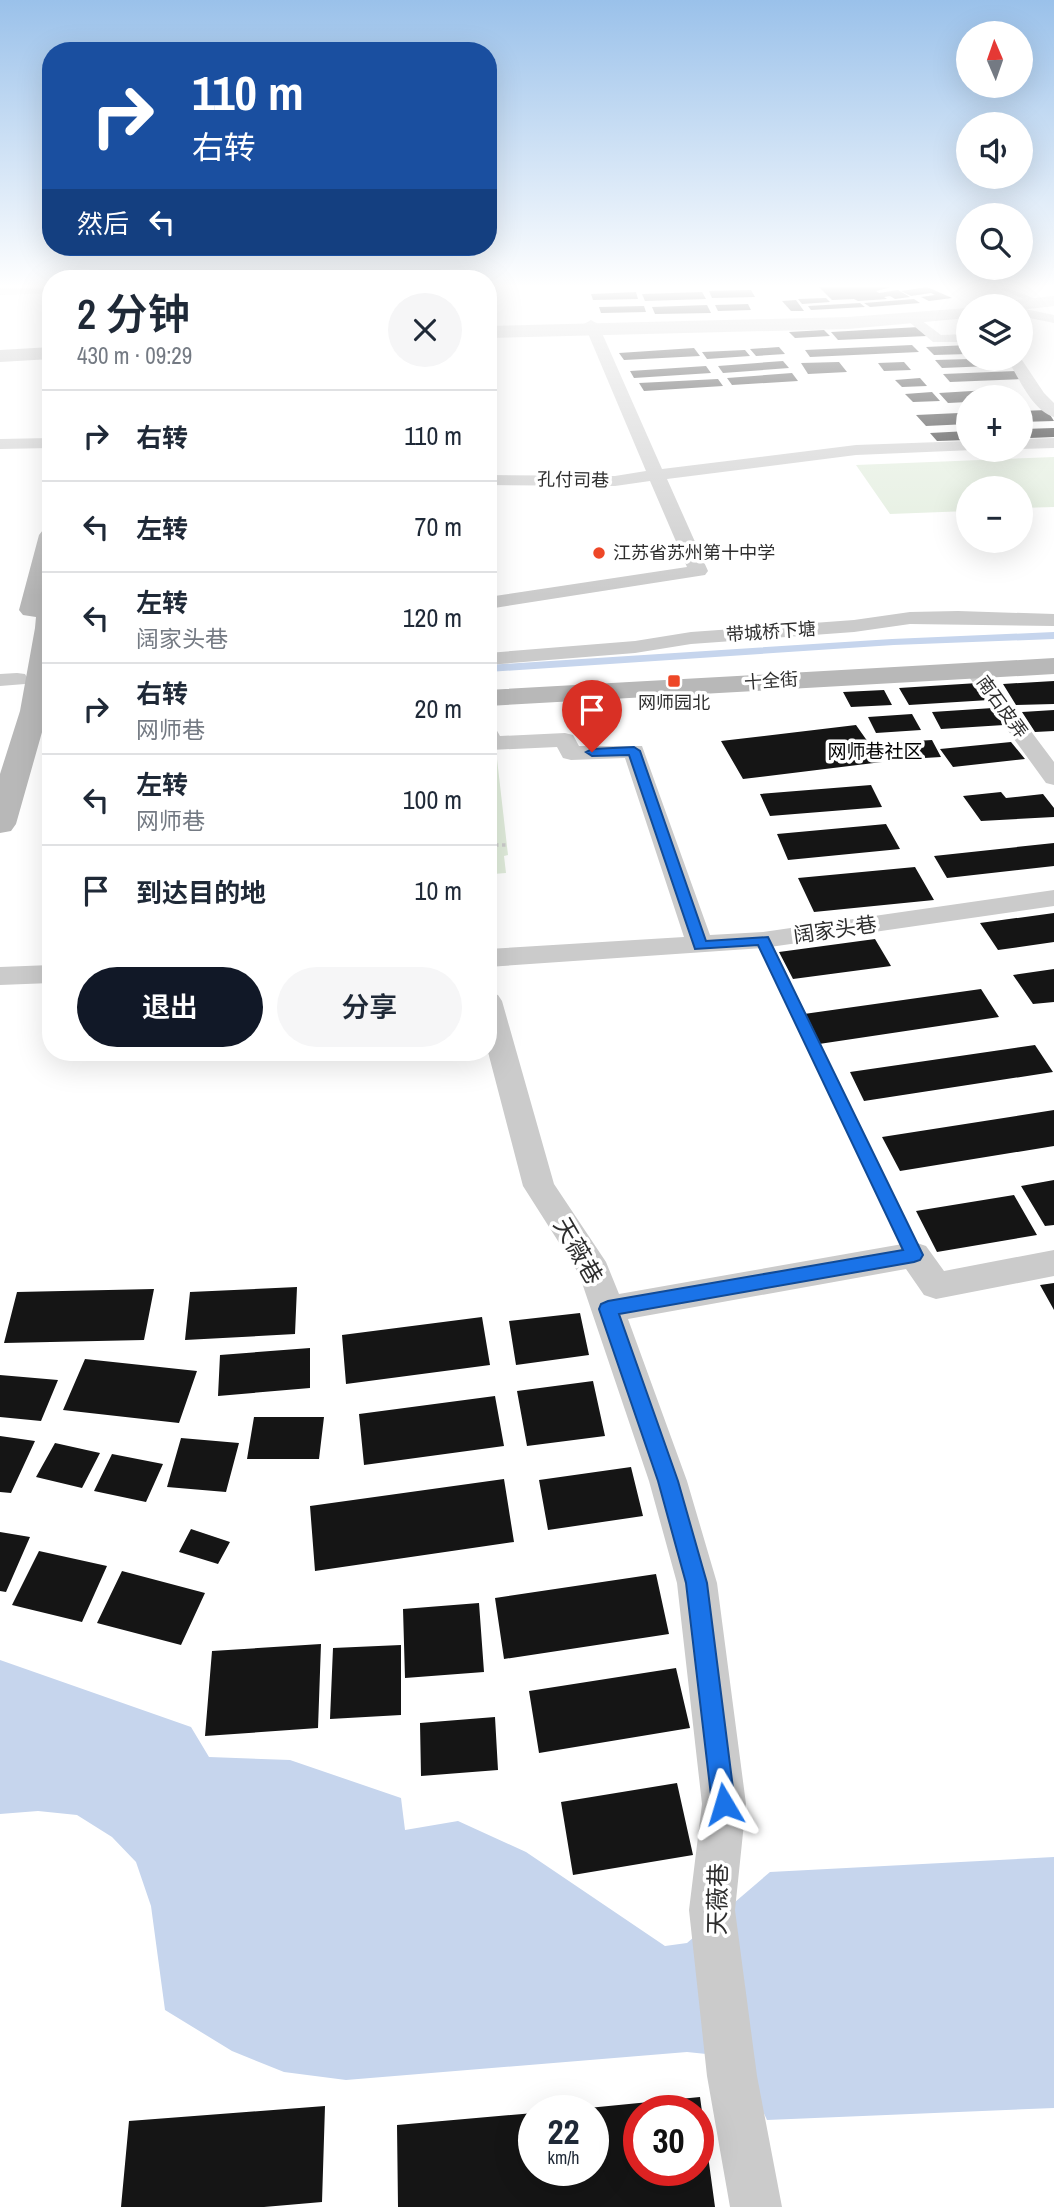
<!DOCTYPE html>
<html lang="zh">
<meta charset="utf-8">
<style>
body{margin:0;font-family:"Archivo Narrow","Noto Sans SC",sans-serif;background:#f6f6f7;color:#1f2937;height:100vh;display:flex;flex-direction:column;font-size:26px;white-space:nowrap}
*{box-sizing:border-box;margin:0}
p{font-size:23px;color:#747a83}
.icon{flex:none;width:38px;height:38px;fill:none;stroke:currentColor;stroke-width:2;stroke-linecap:round;stroke-linejoin:round}
.map{position:relative;flex:1;overflow:hidden}
.side{position:absolute;left:42px;top:270px;width:455px;height:791px;display:flex;flex-direction:column;background:#fff;border-radius:28px;box-shadow:0 7px 28px #0002}
.side>*{flex:none}
.guide{position:absolute;left:42px;top:42px;width:455px;height:214px;border-radius:28px;box-shadow:0 7px 28px #0002;background:#1a4fa0;color:#fff;overflow:hidden}
.needle{width:46px;rotate:358deg}
.controls{position:absolute;left:956px;top:21px;display:grid;gap:14px}
.controls a{display:grid;place-items:center;width:77px;height:77px;border-radius:50%;background:#fff;box-shadow:0 7px 28px #0002;font-size:35px}
.speed{position:absolute;left:518px;top:2095px;display:flex;gap:14px;font-size:35px;font-weight:700;text-align:center}
.speed>*{display:grid;place-content:center;width:91px;height:91px;border-radius:50%;background:#fff;box-shadow:0 7px 28px #0002;line-height:1}
.speed small{font-size:18px;font-weight:400}
.speed .limit{border:10px solid #d22;background:#fff;color:#111}
.pin{position:absolute;display:grid;place-items:center;width:60px;height:60px;color:#fff;margin:-72px -30px;border-radius:50% 50% 50% 0;rotate:-45deg;box-shadow:0 0 7px #0007}
.pin .icon{rotate:45deg}
.me{position:absolute;width:77px;margin:-38px;rotate:353deg;stroke-linejoin:round;filter:drop-shadow(0 0 5px #0008)}
.turn{display:flex;align-items:center;gap:24px;height:147px;padding:0 35px;font-size:32px}
.turn .icon{width:91px;height:91px;stroke-width:2.5}
.turn b{display:block;font-size:49px;line-height:60px}
.then{display:flex;align-items:center;height:66px;padding:0 35px;background:#0003;gap:14px;font-size:26px}
.round{display:grid;place-items:center;flex:none;width:74px;height:74px;border-radius:37px;background:#f6f6f7}
.headline{display:flex;align-items:center;justify-content:space-between;height:119px;padding:0 35px}
h1{font-size:42px;font-weight:600;line-height:52px}
.primary-button{display:flex;gap:14px;margin-top:auto;padding:14px 35px}
.primary-button a{flex:1;height:80px;border-radius:42px;background:#111827;color:#fff;font-size:28px;font-weight:600;line-height:80px;text-align:center}
.primary-button a+a{background:#f6f6f7;color:#1f2937}
ul{padding:0;list-style:none}
li{display:flex;align-items:center;gap:21px;height:91px;padding:0 35px;border-top:2px solid #e0e1e3}
li div{flex:1}
li b{display:block;font-size:26px}
li em{font-style:normal}
.map>svg:first-child{display:block}
</style>
<div class="map">
<svg width="1054" height="2207" viewBox="0 0 1054 2207">
<rect width="100%" height="100%" fill="#fff"/>
<path fill="#e0ecdb" d="M1054,457V507L1020,508V488H968V511L890,514L856,465Z
M497,759L508,855L504,856L506,873L493,874L488,942V760Z"/>
<path fill="#c6d5ed" d="M1054,632V639L894,645L488,672V665L892,639Z
M0,1660L191,1727L209,1757L290,1760L401,1798L405,1830L458,1821L526,1852L665,1946L687,1943L770,1872L1054,1857V2108L767,2120L742,2066L716,2055L687,2052L346,2080L284,2072L232,2051L165,2010L151,1906L136,1862L112,1837L77,1815L38,1811L0,1814Z"/>
<path fill="#151515" fill-rule="evenodd" d="M819,287H891L876,291L879,293L898,290L910,297L895,299L890,296L884,297L887,299L858,301L854,299L832,300Z
M927,287L952,298L929,301L921,297L935,295L931,293L911,296L901,291Z
M751,290L755,297L712,298L709,291Z
M636,292L638,299L593,300L591,294Z
M702,292L706,299L645,301L642,294Z
M826,298L830,302L802,304L798,299Z
M914,299L920,303L870,307L864,303Z
M796,300L804,311H791L782,301Z
M860,303L865,307L811,310L808,306Z
M748,304L751,310L718,311L715,305Z
M707,305L711,313L655,314L652,307Z
M644,306L646,312L601,313L599,307Z
M919,327L927,336L838,340L831,332Z
M824,330L830,336L795,338L789,332Z
M912,345L919,352L810,357L805,350Z
M968,345V354L934,355L926,347Z
M779,347L785,354L756,356L750,349Z
M694,348L700,356L624,360L619,353Z
M745,350L750,356L707,359L702,352Z
M970,359H1007L1014,365L942,368L935,360Z
M783,361L789,368L723,373L718,366Z
M839,362L847,372L808,374L801,363Z
M904,362L911,370L884,371L878,363Z
M706,366L711,373L634,378L630,371Z
M1016,371L1024,379L950,382L943,374Z
M792,373L798,381L732,385L727,378Z
M920,378L927,386L902,387L895,380Z
M718,379L723,386L644,391L639,383Z
M1004,389L1012,397H968V402L948,403L939,393Z
M932,392L940,401L913,402L905,394Z
M1047,410L1054,421L1020,422V411Z
M959,413L968,424L926,426L916,415Z
M1054,428V437L1030,438L1023,429Z
M968,431V440L937,441L930,433Z
M1054,681V704L1016,705L1003,684Z
M978,683L989,700L909,705L899,688Z
M884,690L892,705L851,707L843,692Z
M993,708L1004,725L941,729L932,712Z
M1054,710V731L1035,732L1022,712Z
M912,714L921,730L876,733L868,717Z
M856,725L882,762L743,779L721,741Z
M932,740L941,757L892,760L883,743Z
M1011,742L1025,759L953,767L940,749Z
M871,785L882,807L770,816L760,794Z
M1001,792L1006,798L1043,794L1054,808V817L981,821L963,796Z
M886,824L900,849L788,860L777,834Z
M1054,843V866L947,878L934,856Z
M915,867L934,900L814,912L798,878Z
M1054,913V942L998,950L980,923Z
M875,939L891,966L793,979L779,952Z
M1054,969V1002L1033,1004L1013,975Z
M981,989L999,1017L819,1044L804,1014Z
M1035,1045L1053,1072L864,1101L850,1072Z
M1054,1110V1146L900,1171L882,1137Z
M1054,1180V1225L1045,1226L1021,1186Z
M1014,1195L1037,1235L937,1252L916,1211Z
M1054,1283V1310L1040,1285Z
M297,1287L295,1334L185,1340L190,1292Z
M154,1289L144,1340L4,1343L17,1292Z
M580,1313L589,1355L516,1365L509,1321Z
M482,1317L490,1365L346,1384L342,1335Z
M310,1348V1388L218,1396L220,1355Z
M85,1359L197,1371L179,1423L63,1410Z
M0,1375L58,1380L41,1421L0,1417Z
M593,1381L605,1436L527,1446L517,1391Z
M495,1396L504,1446L364,1465L359,1414Z
M254,1417H324L319,1459H247Z
M0,1436L35,1441L11,1493L0,1492Z
M181,1438L239,1443L226,1492L167,1487Z
M55,1443L100,1453L82,1488L36,1477Z
M112,1454L163,1464L146,1502L94,1491Z
M631,1467L643,1516L548,1530L539,1480Z
M504,1479L514,1542L315,1571L310,1506Z
M191,1529L230,1542L218,1564L179,1552Z
M0,1532L30,1537L6,1592L0,1591Z
M39,1551L107,1566L82,1622L12,1605Z
M122,1571L205,1593L181,1645L97,1623Z
M656,1574L669,1634L504,1659L495,1598Z
M479,1603L484,1672L405,1678L403,1609Z
M321,1644L318,1728L205,1736L212,1651Z
M401,1645V1715L330,1719L333,1648Z
M676,1668L690,1728L539,1753L529,1691Z
M495,1717L498,1770L421,1776L420,1723Z
M677,1783L693,1855L573,1875L561,1802Z
M700,2097L715,2207H398L397,2125L534,2113V2170H593V2110L578,2109ZM639,2110H698V2170H639Z
M325,2106L322,2202L264,2207H121L129,2121Z"/>
<g fill="none" stroke-linecap="round" stroke-linejoin="round">
<path stroke="#cbcbcb" stroke-width="3.5" stroke-dasharray="3.5 3.5" stroke-linecap="butt" d="M488,845H507
M488,913L490,870L494,866L495,845"/>
<path fill="#cbcbcb" fill-rule="evenodd" d="M995,287H1005L1043,302L1036,304Z
M763,936L770,940L923,1255L920,1260L914,1262L908,1260L905,1255L756,940Z"/>
<path fill="#cbcbcb" fill-rule="evenodd" d="M0,287H51V293L0,295Z
M1020,308L1054,315V323L1020,316Z
M913,314L941,335L968,334V342H933L908,321L906,318Z
M591,320L598,324L662,469L856,445L968,441V450H973L856,455L667,479L708,571L705,575L488,609V597L687,567L650,481L615,486L488,485V475L615,476L646,471L584,324Z
M1020,357L1044,393L1054,403V417C1032,411 1018,376 1007,359Z
M51,438V448L0,449V439Z
M1054,438V448L1020,449V439Z
M958,611L1054,614V626L910,624L854,632L691,644L635,653L488,665V653L635,641L691,632L854,620L910,612Z
M975,664L982,666L1054,762V785L1046,783L964,670L968,666Z
M17,673L25,674L28,679L25,684L0,686V674Z
M488,727L496,729L500,736L565,733L573,735L579,746H642L710,935L763,932L1054,890V906L763,948L488,967V949L684,937L625,758L571,760L563,758L557,747L490,750Z
M51,965V983L0,985V967Z
M488,992L498,995L502,1001L554,1184L606,1262L619,1294L914,1242L926,1246L944,1271L1054,1250V1276L936,1299L924,1295L906,1269L628,1319L687,1481L717,1583L746,1804L735,1910L757,2076L782,2207H730L707,2076L689,1910L702,1804L677,1583L649,1481L579,1274L523,1186L488,1052Z"/>
<path fill="#cbcbcb" fill-rule="evenodd" d="M1054,296V306L1020,310V306H996L1005,301Z
M968,308V318L848,329L488,338V326L848,317Z"/>
<path fill="#b8b8b8" fill-rule="evenodd" d="M51,347V359L0,362V350Z
M51,528V695L48,711L16,824L11,831L0,833V774L20,711L35,628L36,617L23,615L19,610L39,535L43,530Z
M1054,658V674L488,706V690Z"/>
</g>
<linearGradient id="sky" x2="0" y2="1"><stop stop-color="#9ac1ea"/><stop offset="0.48" stop-color="#fff"/><stop offset="1" stop-color="#fff" stop-opacity="0"/></linearGradient>
<rect width="1054" height="596" fill="url(#sky)"/>
<path fill="#1a73e8" stroke="#114b97" stroke-width="2" d="M634,747L640,751L706,941L768,937L923,1255L920,1260L914,1262L619,1314L678,1481L707,1583L735,1804L732,1812L724,1816L716,1812L712,1804L686,1583L658,1481L599,1309L601,1304L608,1301L903,1250L758,945L695,949L629,755L592,756L586,752L592,749Z"/>
<g fill="#ee4727" stroke="#fff" stroke-width="2.5">
<circle cx="599" cy="553" r="7"/>
<rect x="667" y="674" width="14" height="14" rx="3.5"/>
</g>
<g text-anchor="middle" stroke-width="7" stroke-linejoin="round" paint-order="stroke">
<g font-size="18" fill="#2e2e2e" stroke="#fff">
<text transform="translate(573 480) rotate(1)" y="6">孔付司巷</text>
<text transform="translate(771 632) rotate(-4)" y="6">带城桥下塘</text>
<text transform="translate(771 681) rotate(-4)" y="6">十全街</text>
<text transform="translate(1002 707) rotate(54)" y="6">南石皮弄</text>
</g>
<g font-size="18" fill="#2e2e2e" stroke="#fff" text-anchor="start">
<text x="613" y="559">江苏省苏州第十中学</text>
<text x="674" y="709" text-anchor="middle">网师园北</text>
</g>
<g font-size="19" fill="#000" stroke="#fff">
<text x="875" y="758">网师巷社区</text>
</g>
<g font-size="21" fill="#2e2e2e" stroke="#fff">
<text transform="translate(835 930) rotate(-8)" y="7">阔家头巷</text>
</g>
<g font-size="24" fill="#2e2e2e" stroke="#fff">
<text transform="translate(578 1251) rotate(60)" y="8">天薇巷</text>
<text transform="translate(718 1899) rotate(-89)" y="8">天薇巷</text>
</g>
</g>
</svg>
<div class="controls">
<a><svg class="needle" viewBox="-14 -14 28 28"><path d="M0-13l5 13h-10z" fill="#e53935"/><path d="M0 13l5-13h-10z" fill="#747a83"/></svg></a>
<a><svg class="icon" aria-label="sound" viewBox="0 0 24 24"><path d="M4 9h4l5-4v14l-5-4H4zM17 9q2 3 0 6"/></svg></a>
<a><svg class="icon" aria-label="search" viewBox="0 0 24 24"><circle cx="10" cy="10" r="6"/><path d="M15 15l6 6"/></svg></a>
<a><svg class="icon" aria-label="layers" viewBox="0 0 24 24"><path d="M12 4l9 5-9 5-9-5zM3 14l9 5 9-5"/></svg></a>
<a>+</a>
<a>−</a>
</div>
<div class="speed"><div>22<small>km/h</small></div><div class="limit">30</div></div>
<div class="pin" style="left:592px;top:752px;background:#d93025"><svg class="icon" aria-label="arrive" viewBox="0 0 24 24"><path d="M6 21V4h12l-3 4 3 4H6"/></svg></div>
<svg class="me" style="left:724px;top:1804px" viewBox="-20 -20 40 40"><path d="M0-17L14 15 0 8-14 15z" fill="#1a73e8" stroke="#fff" stroke-width="4"/></svg>
<div class="guide">
<div class="turn"><svg class="icon" aria-label="right" viewBox="0 0 24 24"><path d="M7 20v-9h11M14 6l5 5-5 5"/></svg><div><b>110 m</b>右转</div></div>
<div class="then">然后<svg class="icon" aria-label="left" viewBox="0 0 24 24"><path d="M17 20v-9H6M10 6l-5 5 5 5"/></svg></div>
</div>
<section class="side">
<div class="headline"><div><h1>2 分钟</h1><p>430 m · 09:29</p></div><a class="round"><svg class="icon" aria-label="close" viewBox="0 0 24 24"><path d="M6 6l12 12M18 6L6 18"/></svg></a></div>
<ul>
<li><svg class="icon" aria-label="right" viewBox="0 0 24 24"><path d="M7 20v-9h11M14 6l5 5-5 5"/></svg><div><b>右转</b></div><em>110 m</em></li>
<li><svg class="icon" aria-label="left" viewBox="0 0 24 24"><path d="M17 20v-9H6M10 6l-5 5 5 5"/></svg><div><b>左转</b></div><em>70 m</em></li>
<li><svg class="icon" aria-label="left" viewBox="0 0 24 24"><path d="M17 20v-9H6M10 6l-5 5 5 5"/></svg><div><b>左转</b><p>阔家头巷</p></div><em>120 m</em></li>
<li><svg class="icon" aria-label="right" viewBox="0 0 24 24"><path d="M7 20v-9h11M14 6l5 5-5 5"/></svg><div><b>右转</b><p>网师巷</p></div><em>20 m</em></li>
<li><svg class="icon" aria-label="left" viewBox="0 0 24 24"><path d="M17 20v-9H6M10 6l-5 5 5 5"/></svg><div><b>左转</b><p>网师巷</p></div><em>100 m</em></li>
<li><svg class="icon" aria-label="arrive" viewBox="0 0 24 24"><path d="M6 21V4h12l-3 4 3 4H6"/></svg><div><b>到达目的地</b></div><em>10 m</em></li>
</ul>
<div class="primary-button"><a>退出</a><a>分享</a></div>
</section>
</div>
